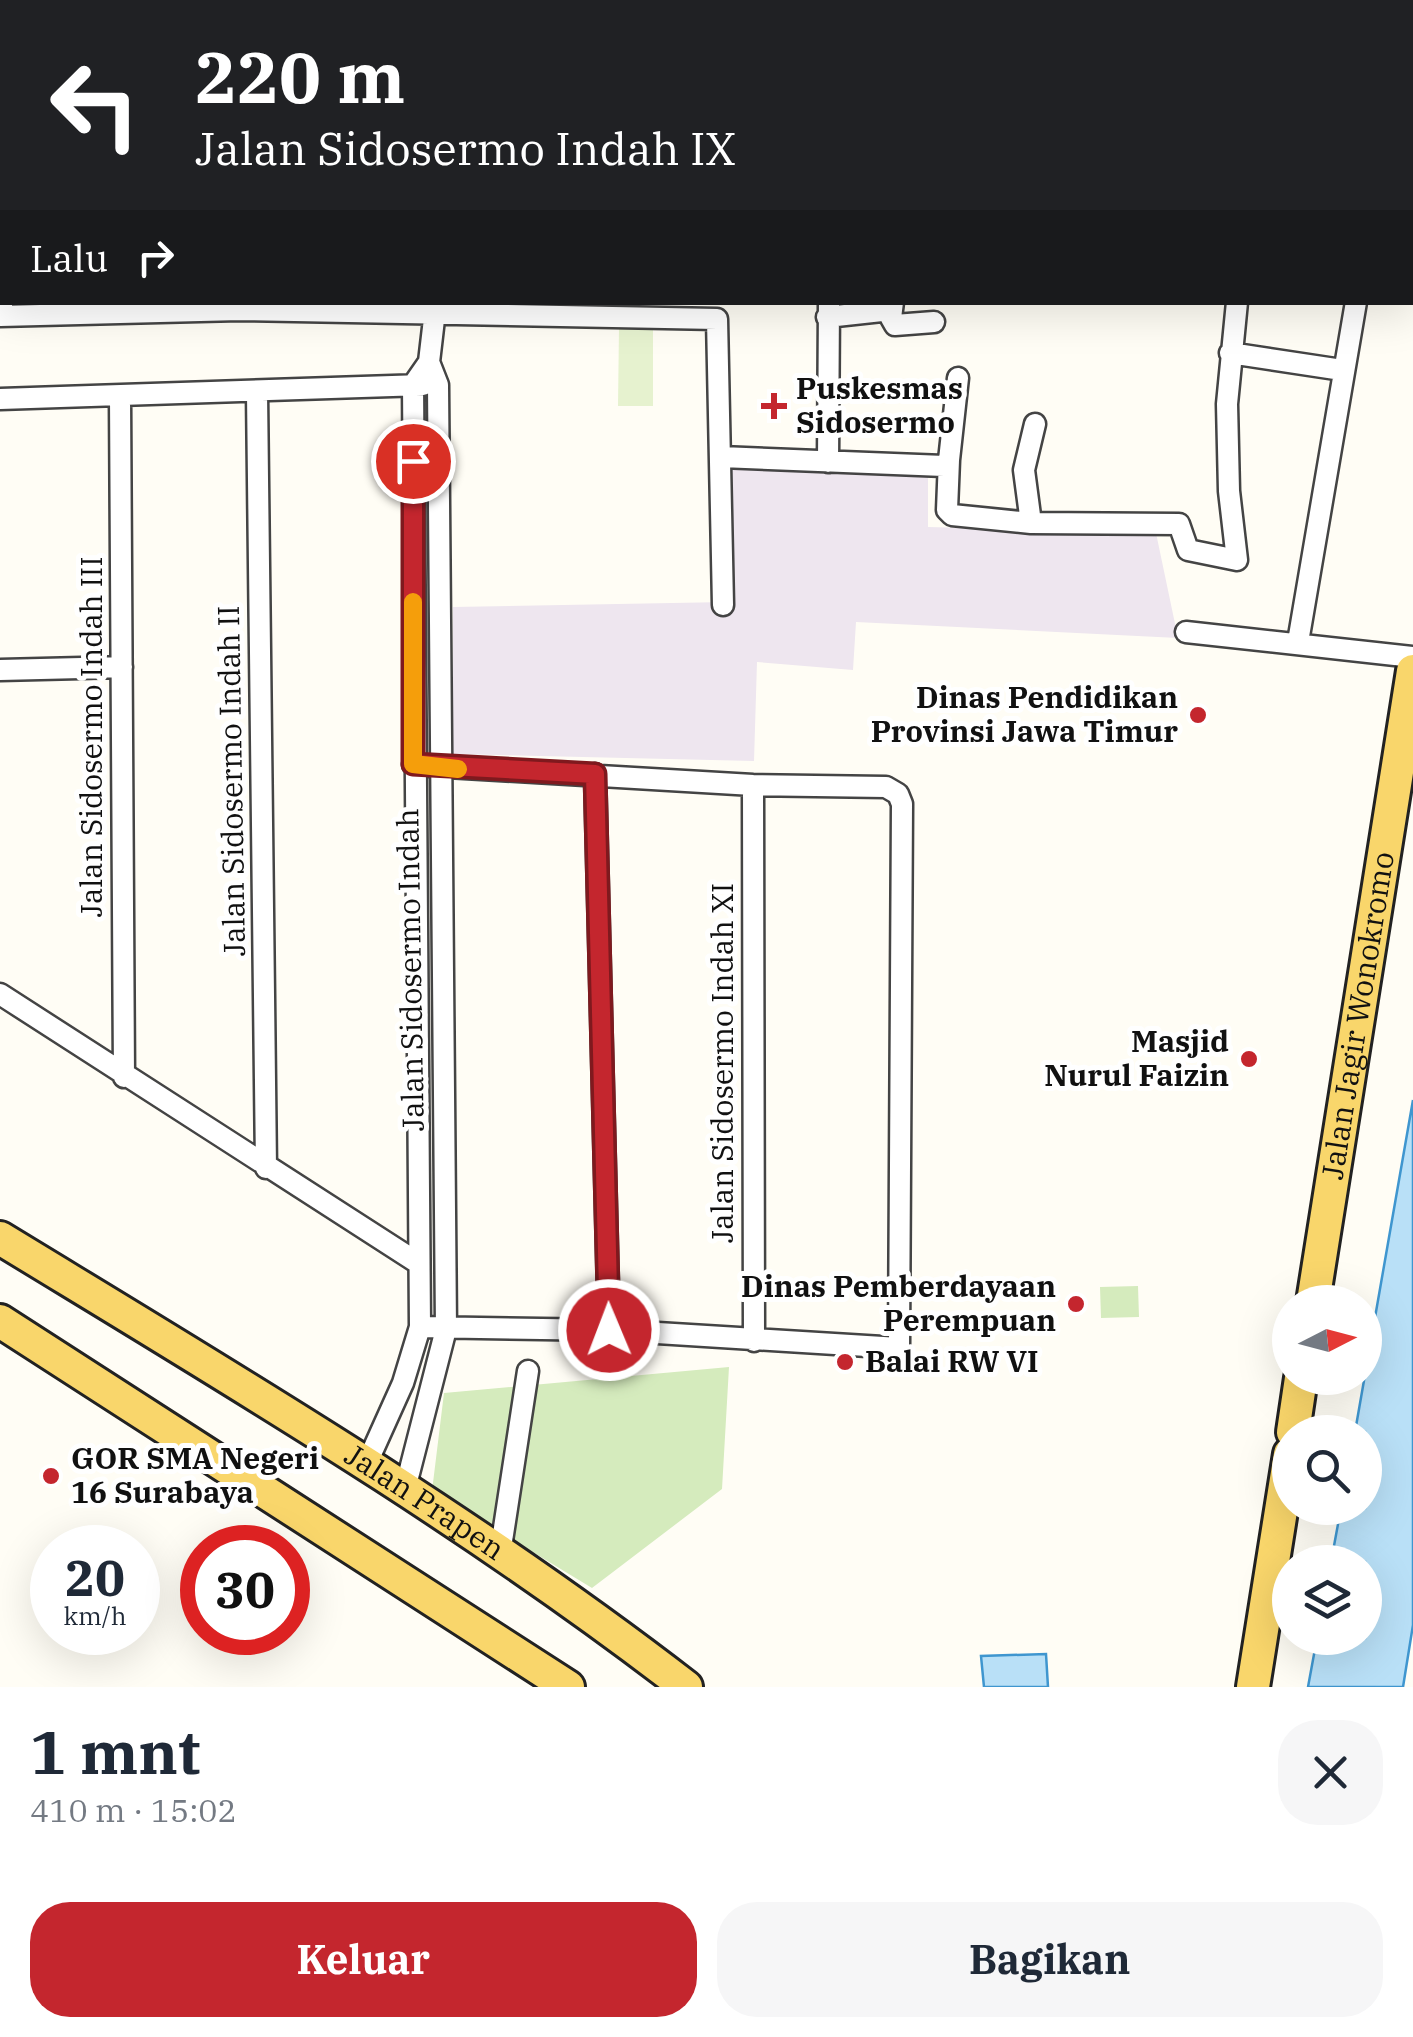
<!DOCTYPE html>
<html lang="id">
<meta charset="utf-8">
<style>
body{margin:0;font-family:"IBM Plex Serif",serif;background:#f6f6f7;color:#1f2937;height:100vh;display:flex;flex-direction:column;font-size:38px;white-space:nowrap}
*{box-sizing:border-box;margin:0}
p{font-size:32px;color:#747a83}
.icon{flex:none;width:55px;height:55px;fill:none;stroke:currentColor;stroke-width:2;stroke-linecap:round;stroke-linejoin:round}
.map{position:relative;height:1687px;overflow:hidden}
.side{display:flex;flex-direction:column;background:#fff;flex:1}
.side>*{flex:none}
.guide{position:absolute;left:0px;top:0px;width:1415px;height:305px;box-shadow:0 10px 40px #0002;background:#202124;color:#fff;overflow:hidden}
.needle{width:65px;rotate:84deg}
.buttons{position:absolute;left:1272px;top:1285px;display:grid;gap:20px}
.buttons a{display:grid;place-items:center;width:110px;height:110px;border-radius:50%;background:#fff;box-shadow:0 10px 40px #0002;font-size:50px}
.speed{position:absolute;left:30px;top:1525px;display:flex;gap:20px;font-size:50px;font-weight:700;text-align:center}
.speed>*{display:grid;place-content:center;width:130px;height:130px;border-radius:50%;background:#fff;box-shadow:0 10px 40px #0002;line-height:1}
.speed small{font-size:25px;font-weight:400}
.speed .limit{border:15px solid #d22;background:#fff;color:#111}
.pin{position:absolute;display:grid;place-items:center;width:85px;height:85px;color:#fff;margin:-42px;border:5px solid #fff;border-radius:50%;box-shadow:0 2px 10px #0007}
.me{position:absolute;width:110px;margin:-55px;rotate:359deg;stroke-linejoin:round;filter:drop-shadow(0 0 8px #0008)}
.turn{display:flex;align-items:center;gap:35px;height:210px;padding:0 30px;font-size:45px}
.turn .icon{width:130px;height:130px;stroke-width:2.5}
.turn b{display:block;font-size:70px;line-height:85px}
.then{display:flex;align-items:center;height:95px;padding:0 30px;background:#0003;gap:20px;font-size:38px}
.round{display:grid;place-items:center;flex:none;width:105px;height:105px;border-radius:40px;background:#f6f6f7}
.overview{display:flex;align-items:center;justify-content:space-between;height:170px;padding:0 30px}
h1{font-size:60px;font-weight:700;line-height:75px}
.action{display:flex;gap:20px;margin-top:auto;padding:20px 30px}
.action a{flex:1;height:115px;border-radius:40px;background:#c4262e;color:#fff;font-size:40px;font-weight:700;line-height:115px;text-align:center}
.action a+a{background:#f6f6f7;color:#1f2937}
.map>svg:first-child{display:block}
</style>
<div class="map">
<svg width="1413" height="1687" viewBox="0 0 1413 1687">
<rect width="100%" height="100%" fill="#fffdf5"/>
<path fill="#eee6ef" d="M728,458L928,467V527L1156,533L1178,638L856,622L853,670L757,662L754,761L453,754V607L727,602Z"/>
<path fill="#d5ebbd" d="M1138,1286L1139,1317L1101,1318L1100,1287Z
M729,1367L722,1489L592,1588L432,1491L444,1393Z"/>
<path fill="#e6f2cf" d="M619,327H653V406H618Z"/>
<path fill="#b9e0f7" stroke="#3f96cf" stroke-width="2.5" d="M1413,1100V1625L1403,1687H1308L1317,1638H1365V1562H1331L1341,1508H1365V1432H1355Z
M1046,1654L1048,1687H984L981,1656Z"/>
<g fill="none" stroke-linecap="round" stroke-linejoin="round">
<defs>
<path id="minor" d="M302,0L303,2
M841,0V2
M1011,0V2
M145,2V0
M444,2V0
M708,2H767
M1276,2V0
M1404,2V0
M0,31L2,58
M893,302L891,318L895,325L934,322
M0,316L240,310L717,319L723,605
M2,316V190
M827,317L891,310
M1230,353L1342,370
M257,393L266,1168
M120,397L124,1077
M0,399L423,385
M721,457L944,466L949,460L958,378
M949,460L947,510L952,515L1031,523L1179,524L1188,550L1237,560L1229,491L1227,404L1237,302
M828,462L829,302
M1031,523L1024,470L1035,424
M1186,632L1413,657
M1298,642L1356,302
M0,670L122,667
M413,765L753,785L886,787L898,794L902,804L899,1348L609,1330L420,1327
M595,774L609,1330
M753,785L754,1341
M0,994L418,1263
M367,1463L403,1383L420,1327L413,385L429,362L436,302
M405,1489L446,1329L438,385L429,362
M500,1554L528,1371"/>
<g id="primary">
<path id="s1" d="M0,1238C233,1380 470,1520 686,1687"/>
<path id="s2" d="M1313,1302L1413,671"/>
<path d="M0,1321L568,1687"/>
<path d="M1293,1432L1301,1378"/>
<path d="M1253,1687L1290,1454"/>
</g>
</defs>
<use href="#minor" stroke="#444" stroke-width="25"/>
<use href="#primary" stroke="#222" stroke-width="38"/>
<use href="#minor" stroke="#fff" stroke-width="20"/>
<use href="#primary" stroke="#f9d66b" stroke-width="32"/>
</g>
<g fill="none" stroke-linecap="round" stroke-linejoin="round">
<defs>
<path id="route" d="M413,461V764L595,774L609,1330"/>
</defs>
<use href="#route" stroke="#7f191e" stroke-width="25"/>
<use href="#route" stroke="#c4262e" stroke-width="18"/>
<path stroke="#f59e0b" stroke-width="18" d="M413,602V764L458,769"/>
</g>
<g fill="#c4262e" stroke="#fff" stroke-width="4">
<path d="M769 391h10v10h10v10h-10v10h-10v-10h-10v-10h10z"/>
<circle cx="1198" cy="715" r="10"/>
<circle cx="1249" cy="1059" r="10"/>
<circle cx="1076" cy="1304" r="10"/>
<circle cx="845" cy="1362" r="10"/>
<circle cx="51" cy="1476" r="10"/>
</g>
<g text-anchor="middle" stroke-width="10" stroke-linejoin="round" paint-order="stroke">
<g font-size="30" font-weight="bold" fill="#111" stroke="#fff" text-anchor="start">
<text x="796" y="399">Puskesmas<tspan x="796" dy="34">Sidosermo</tspan></text>
<text x="1178" y="708" text-anchor="end">Dinas Pendidikan<tspan x="1178" dy="34">Provinsi Jawa Timur</tspan></text>
<text x="1229" y="1052" text-anchor="end">Masjid<tspan x="1229" dy="34">Nurul Faizin</tspan></text>
<text x="1056" y="1297" text-anchor="end">Dinas Pemberdayaan<tspan x="1056" dy="34">Perempuan</tspan></text>
<text x="865" y="1372">Balai RW VI</text>
<text x="71" y="1469">GOR SMA Negeri<tspan x="71" dy="34">16 Surabaya</tspan></text>
</g>
<g font-size="30" fill="#111" stroke="#fff">
<text transform="translate(92 737) rotate(-90)" y="10">Jalan Sidosermo Indah III</text>
<text transform="translate(232 781) rotate(-91)" y="10">Jalan Sidosermo Indah II</text>
<text transform="translate(411 970) rotate(-91)" y="10">Jalan Sidosermo Indah</text>
<text dy="10" stroke="none"><textPath href="#s2" startOffset="290">Jalan Jagir Wonokromo</textPath></text>
<text transform="translate(723 1063) rotate(-90)" y="10">Jalan Sidosermo Indah XI</text>
<text dy="10" stroke="none"><textPath href="#s1" startOffset="500">Jalan Prapen</textPath></text>
</g>
</g>
</svg>
<div class="buttons">
<a><svg class="needle" viewBox="-14 -14 28 28"><path d="M0-13l5 13h-10z" fill="#e53935"/><path d="M0 13l5-13h-10z" fill="#747a83"/></svg></a>
<a><svg class="icon" aria-label="search" viewBox="0 0 24 24"><circle cx="10" cy="10" r="6"/><path d="M15 15l6 6"/></svg></a>
<a><svg class="icon" aria-label="layers" viewBox="0 0 24 24"><path d="M12 4l9 5-9 5-9-5zM3 14l9 5 9-5"/></svg></a>
</div>
<div class="speed"><div>20<small>km/h</small></div><div class="limit">30</div></div>
<div class="pin" style="left:413px;top:461px;background:#d93025"><svg class="icon" aria-label="arrive" viewBox="0 0 24 24"><path d="M6 21V4h12l-3 4 3 4H6"/></svg></div>
<svg class="me" style="left:609px;top:1330px" viewBox="-20 -20 40 40"><circle r="17" fill="#c4262e" stroke="#fff" stroke-width="3"/><path d="M0-11L8 9 0 5-8 9z" fill="#fff"/></svg>
<div class="guide">
<div class="turn"><svg class="icon" aria-label="left" viewBox="0 0 24 24"><path d="M17 20v-9H6M10 6l-5 5 5 5"/></svg><div><b>220 m</b>Jalan Sidosermo Indah IX</div></div>
<div class="then">Lalu<svg class="icon" aria-label="right" viewBox="0 0 24 24"><path d="M7 20v-9h11M14 6l5 5-5 5"/></svg></div>
</div>
</div>
<section class="side">
<div class="overview"><div><h1>1 mnt</h1><p>410 m · 15:02</p></div><a class="round"><svg class="icon" aria-label="close" viewBox="0 0 24 24"><path d="M6 6l12 12M18 6L6 18"/></svg></a></div>
<div class="action"><a>Keluar</a><a>Bagikan</a></div>
</section>
